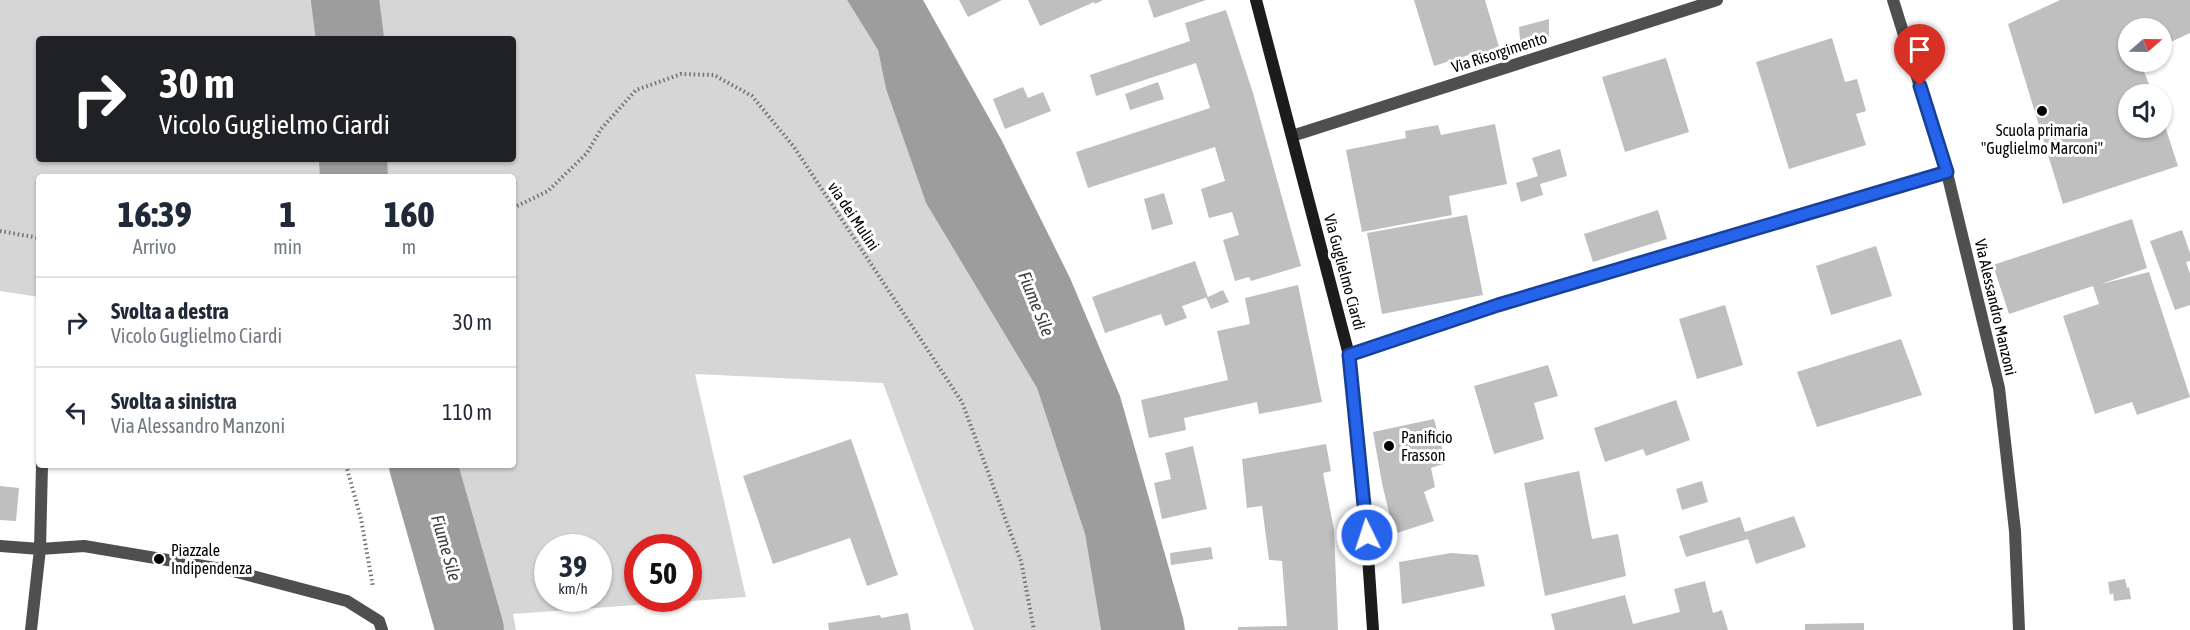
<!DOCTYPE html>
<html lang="it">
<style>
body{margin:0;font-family:"Asap Condensed",sans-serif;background:#f6f6f7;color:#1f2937;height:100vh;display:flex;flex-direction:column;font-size:22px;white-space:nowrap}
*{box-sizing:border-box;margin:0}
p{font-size:20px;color:#747a83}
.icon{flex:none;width:33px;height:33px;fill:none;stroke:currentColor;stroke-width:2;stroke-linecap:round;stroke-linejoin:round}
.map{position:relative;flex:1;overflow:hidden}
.sheet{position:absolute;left:36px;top:174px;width:480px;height:294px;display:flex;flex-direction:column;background:#fff;border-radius:6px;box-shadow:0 2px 4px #0004}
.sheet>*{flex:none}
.guide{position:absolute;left:36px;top:36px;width:480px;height:126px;border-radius:6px;box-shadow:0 2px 4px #0004;background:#202124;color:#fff;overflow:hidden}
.needle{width:39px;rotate:70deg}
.buttons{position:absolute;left:2118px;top:18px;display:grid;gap:12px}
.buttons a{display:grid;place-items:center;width:54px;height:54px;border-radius:50%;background:#fff;box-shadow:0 2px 4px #0004;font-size:30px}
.speed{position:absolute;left:534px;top:534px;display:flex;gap:12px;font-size:30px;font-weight:700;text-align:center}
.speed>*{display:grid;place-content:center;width:78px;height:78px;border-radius:50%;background:#fff;box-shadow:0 2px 4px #0004;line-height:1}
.speed small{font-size:15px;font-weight:400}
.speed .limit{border:9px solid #d22;background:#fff;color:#111}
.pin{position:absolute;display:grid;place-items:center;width:51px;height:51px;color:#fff;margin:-62px -26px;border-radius:50% 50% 50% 0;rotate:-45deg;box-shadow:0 0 6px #0007}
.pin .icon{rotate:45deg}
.me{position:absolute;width:66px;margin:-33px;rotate:356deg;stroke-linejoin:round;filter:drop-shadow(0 0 4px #0008)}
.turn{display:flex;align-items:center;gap:21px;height:126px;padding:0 24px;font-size:27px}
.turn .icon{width:78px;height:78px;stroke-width:2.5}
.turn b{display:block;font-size:42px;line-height:51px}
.eta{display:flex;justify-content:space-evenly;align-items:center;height:102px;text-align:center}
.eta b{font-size:36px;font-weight:800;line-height:42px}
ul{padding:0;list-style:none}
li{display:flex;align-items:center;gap:18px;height:90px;padding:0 24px;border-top:2px solid #e0e1e3}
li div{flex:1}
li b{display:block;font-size:22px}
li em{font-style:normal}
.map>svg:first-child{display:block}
</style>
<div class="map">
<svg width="2190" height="630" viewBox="0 0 2190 630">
<rect width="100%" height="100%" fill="#fff"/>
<path fill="#d6d6d6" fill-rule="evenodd" d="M0,0H316L337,33L359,28V0H847L878,50L886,89L926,203L1037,388L1085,534L1101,630H974L883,383L695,374L746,597L513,614L516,630H443L394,465H513V177H39V297L0,291ZM39,39H513V159H39ZM548,548H598V598H548ZM638,548H688V598H638Z"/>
<path fill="#9d9d9d" d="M316,0H359V28L337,33Z
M847,0H923L1002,141L1070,278L1120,396L1183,618L1185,630H1101L1085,534L1037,388L926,203L886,89L878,50Z"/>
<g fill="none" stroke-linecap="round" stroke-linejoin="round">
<path stroke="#9d9d9d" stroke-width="68" d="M345,0L350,39
M353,159L354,177
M423,465L470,630"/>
</g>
<path fill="#bfbfbf" d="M959,0H1002L968,17Z
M1028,0H1103L1095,4L1094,2L1040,26Z
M1148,0H1206L1154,18Z
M1414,0H1485L1500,50L1470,60L1469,55L1434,66Z
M2060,0H2190V33L2162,46V28H2128V62H2140L2153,94H2128V128H2162V117L2178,166L2063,204L2008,24Z
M1226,10L1253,93L1301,266L1251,281L1249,277L1235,281L1223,240L1239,235L1232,212L1209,218L1201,189L1225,181L1215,147L1088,188L1076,152L1210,108L1196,63L1096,96L1090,75L1190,41L1185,23Z
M1549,19V43L1521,52L1519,27Z
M1832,38L1845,82L1857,79L1866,111L1856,114L1866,145L1789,169L1756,62Z
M1666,58L1689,132L1625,152L1602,77Z
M1158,82L1164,99L1130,110L1125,94Z
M1023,87L1028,98L1043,92L1051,111L1005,129L993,99Z
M1495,124L1507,184L1449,196L1452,215L1362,232L1346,150L1406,138L1405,131L1438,125L1441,135Z
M1560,149L1567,176L1540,184L1543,195L1521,202L1516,183L1538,176L1532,158Z
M1164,193L1173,224L1152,230L1144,199Z
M1658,210L1667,239L1593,262L1584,234Z
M1467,215L1483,295L1382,314L1367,233Z
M2132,219L2147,268L2101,284L2149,272L2190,397L2137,415L2132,402L2095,414L2063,316L2099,304L2093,286L2009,314L1993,265Z
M2182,230L2190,253V261L2186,262L2190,274V305L2175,310L2150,241Z
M1876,246L1892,296L1831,315L1816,266Z
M1195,261L1208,297L1223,290L1229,302L1211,309L1206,297H1208L1182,306L1187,318L1165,326L1161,314L1105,333L1092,297Z
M1298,285L1322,402L1259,414L1257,402L1184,418L1186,430L1149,438L1141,400L1228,380L1217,331L1250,324L1245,298Z
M1725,305L1743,365L1697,379L1679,319Z
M1901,339L1922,395L1817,427L1797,372Z
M1548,365L1558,396L1534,403L1544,439L1494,454L1474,386Z
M1676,400L1690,440L1646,456L1643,449L1605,462L1594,428Z
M1434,419L1446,463L1431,468L1435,487L1424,492L1434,521L1394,534L1382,483L1373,432Z
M851,439L898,575L867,586L850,538L773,564L743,476Z
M1326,444L1331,471L1323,473L1334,530L1338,630H1238V627L1287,626L1282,561L1269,560L1262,506L1247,508L1242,459Z
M1193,446L1207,509L1162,519L1154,483L1171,479L1165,453Z
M1579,471L1592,539L1618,534L1626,576L1545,596L1524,483Z
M1702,481L1708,502L1682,510L1676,489Z
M0,486L19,488L16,521L0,520Z
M1794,516L1806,547L1756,564L1748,539L1686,557L1679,536L1740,517L1745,532Z
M1211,547L1213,559L1171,565L1170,553Z
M1451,553L1478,555L1485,586L1402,604L1399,562Z
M2125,579L2127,588L2129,587L2131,599L2114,601L2113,593L2110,595L2108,582Z
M1705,581L1713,613L1722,610L1728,630H1555L1551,614L1625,595L1633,624L1680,612L1674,589Z
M908,613L911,630H829L828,623L880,615L881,618Z
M1864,623V630H1805V624Z"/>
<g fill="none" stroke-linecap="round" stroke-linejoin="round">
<path stroke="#717171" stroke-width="4" stroke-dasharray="1.5 3" stroke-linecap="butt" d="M513,208L548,191L587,153L601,129L636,90L681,74L714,75L752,96L794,147L962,402L1021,561L1034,630
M0,231L39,238
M346,465L361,519L373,587"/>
<path stroke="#4f4f4f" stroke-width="12" d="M42,465L40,549L84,546L233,571L347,601L379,621L382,630
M0,546L40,549L31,630"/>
<path stroke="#4f4f4f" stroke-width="12" d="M1893,0L1947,173L1999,388L2015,531L2019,630
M1292,136L1717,0
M1349,355L1498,305L1947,173"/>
<path stroke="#1c1c1c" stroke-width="12" d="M1256,0L1349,355L1365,512L1373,630"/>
</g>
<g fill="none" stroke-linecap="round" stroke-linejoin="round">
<defs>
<path id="route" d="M1367,535L1349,355L1498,305L1947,172L1920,86"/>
</defs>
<use href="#route" stroke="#184099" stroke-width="15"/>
<use href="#route" stroke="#2563eb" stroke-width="10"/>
</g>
<g fill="#000" stroke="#fff" stroke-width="2">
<circle cx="2042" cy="111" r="6"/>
<circle cx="1389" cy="446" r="6"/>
<circle cx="159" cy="559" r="6"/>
</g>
<g text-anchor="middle" stroke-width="6" stroke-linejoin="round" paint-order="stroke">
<g font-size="16" fill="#000" stroke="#fff">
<text transform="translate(1499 52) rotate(-18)" y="6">Via Risorgimento</text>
<text transform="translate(854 216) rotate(56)" y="6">via dei Mulini</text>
<text transform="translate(1345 272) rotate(75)" y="6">Via Guglielmo Ciardi</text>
<text transform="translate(1996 307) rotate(77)" y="6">Via Alessandro Manzoni</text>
</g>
<g font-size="16" fill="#000" stroke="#fff" text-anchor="start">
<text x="2042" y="136" text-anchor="middle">Scuola primaria<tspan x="2042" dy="18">"Guglielmo Marconi"</tspan></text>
<text x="1401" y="443">Panificio<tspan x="1401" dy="18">Frasson</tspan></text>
<text x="171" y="556">Piazzale<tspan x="171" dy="18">Indipendenza</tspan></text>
</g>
<g font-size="18" font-style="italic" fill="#3e3e3e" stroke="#fff">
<text transform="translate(1036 304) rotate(68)" y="6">Fiume Sile</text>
<text transform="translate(446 548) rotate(74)" y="6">Fiume Sile</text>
</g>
</g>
</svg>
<div class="buttons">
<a><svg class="needle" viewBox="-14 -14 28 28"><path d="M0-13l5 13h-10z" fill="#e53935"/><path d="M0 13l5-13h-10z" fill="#747a83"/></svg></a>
<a><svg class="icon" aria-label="sound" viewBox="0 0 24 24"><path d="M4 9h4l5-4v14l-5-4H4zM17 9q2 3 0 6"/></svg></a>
</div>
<div class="speed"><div>39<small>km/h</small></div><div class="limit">50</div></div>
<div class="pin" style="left:1920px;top:86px;background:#d93025"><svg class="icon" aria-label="arrive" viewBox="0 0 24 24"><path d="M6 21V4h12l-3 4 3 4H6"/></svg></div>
<svg class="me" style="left:1367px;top:535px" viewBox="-20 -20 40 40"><circle r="17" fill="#2563eb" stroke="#fff" stroke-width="3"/><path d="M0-11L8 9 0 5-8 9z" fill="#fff"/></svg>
<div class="guide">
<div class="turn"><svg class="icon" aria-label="right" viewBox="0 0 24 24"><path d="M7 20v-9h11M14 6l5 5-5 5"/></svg><div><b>30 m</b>Vicolo Guglielmo Ciardi</div></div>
</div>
<section class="sheet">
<div class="eta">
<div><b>16:39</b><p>Arrivo</p></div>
<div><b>1</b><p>min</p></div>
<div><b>160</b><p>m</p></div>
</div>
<ul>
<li><svg class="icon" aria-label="right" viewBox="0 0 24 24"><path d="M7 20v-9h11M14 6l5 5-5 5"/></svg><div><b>Svolta a destra</b><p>Vicolo Guglielmo Ciardi</p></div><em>30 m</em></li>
<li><svg class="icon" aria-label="left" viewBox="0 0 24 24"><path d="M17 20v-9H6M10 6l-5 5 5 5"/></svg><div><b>Svolta a sinistra</b><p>Via Alessandro Manzoni</p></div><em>110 m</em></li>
</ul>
</section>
</div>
